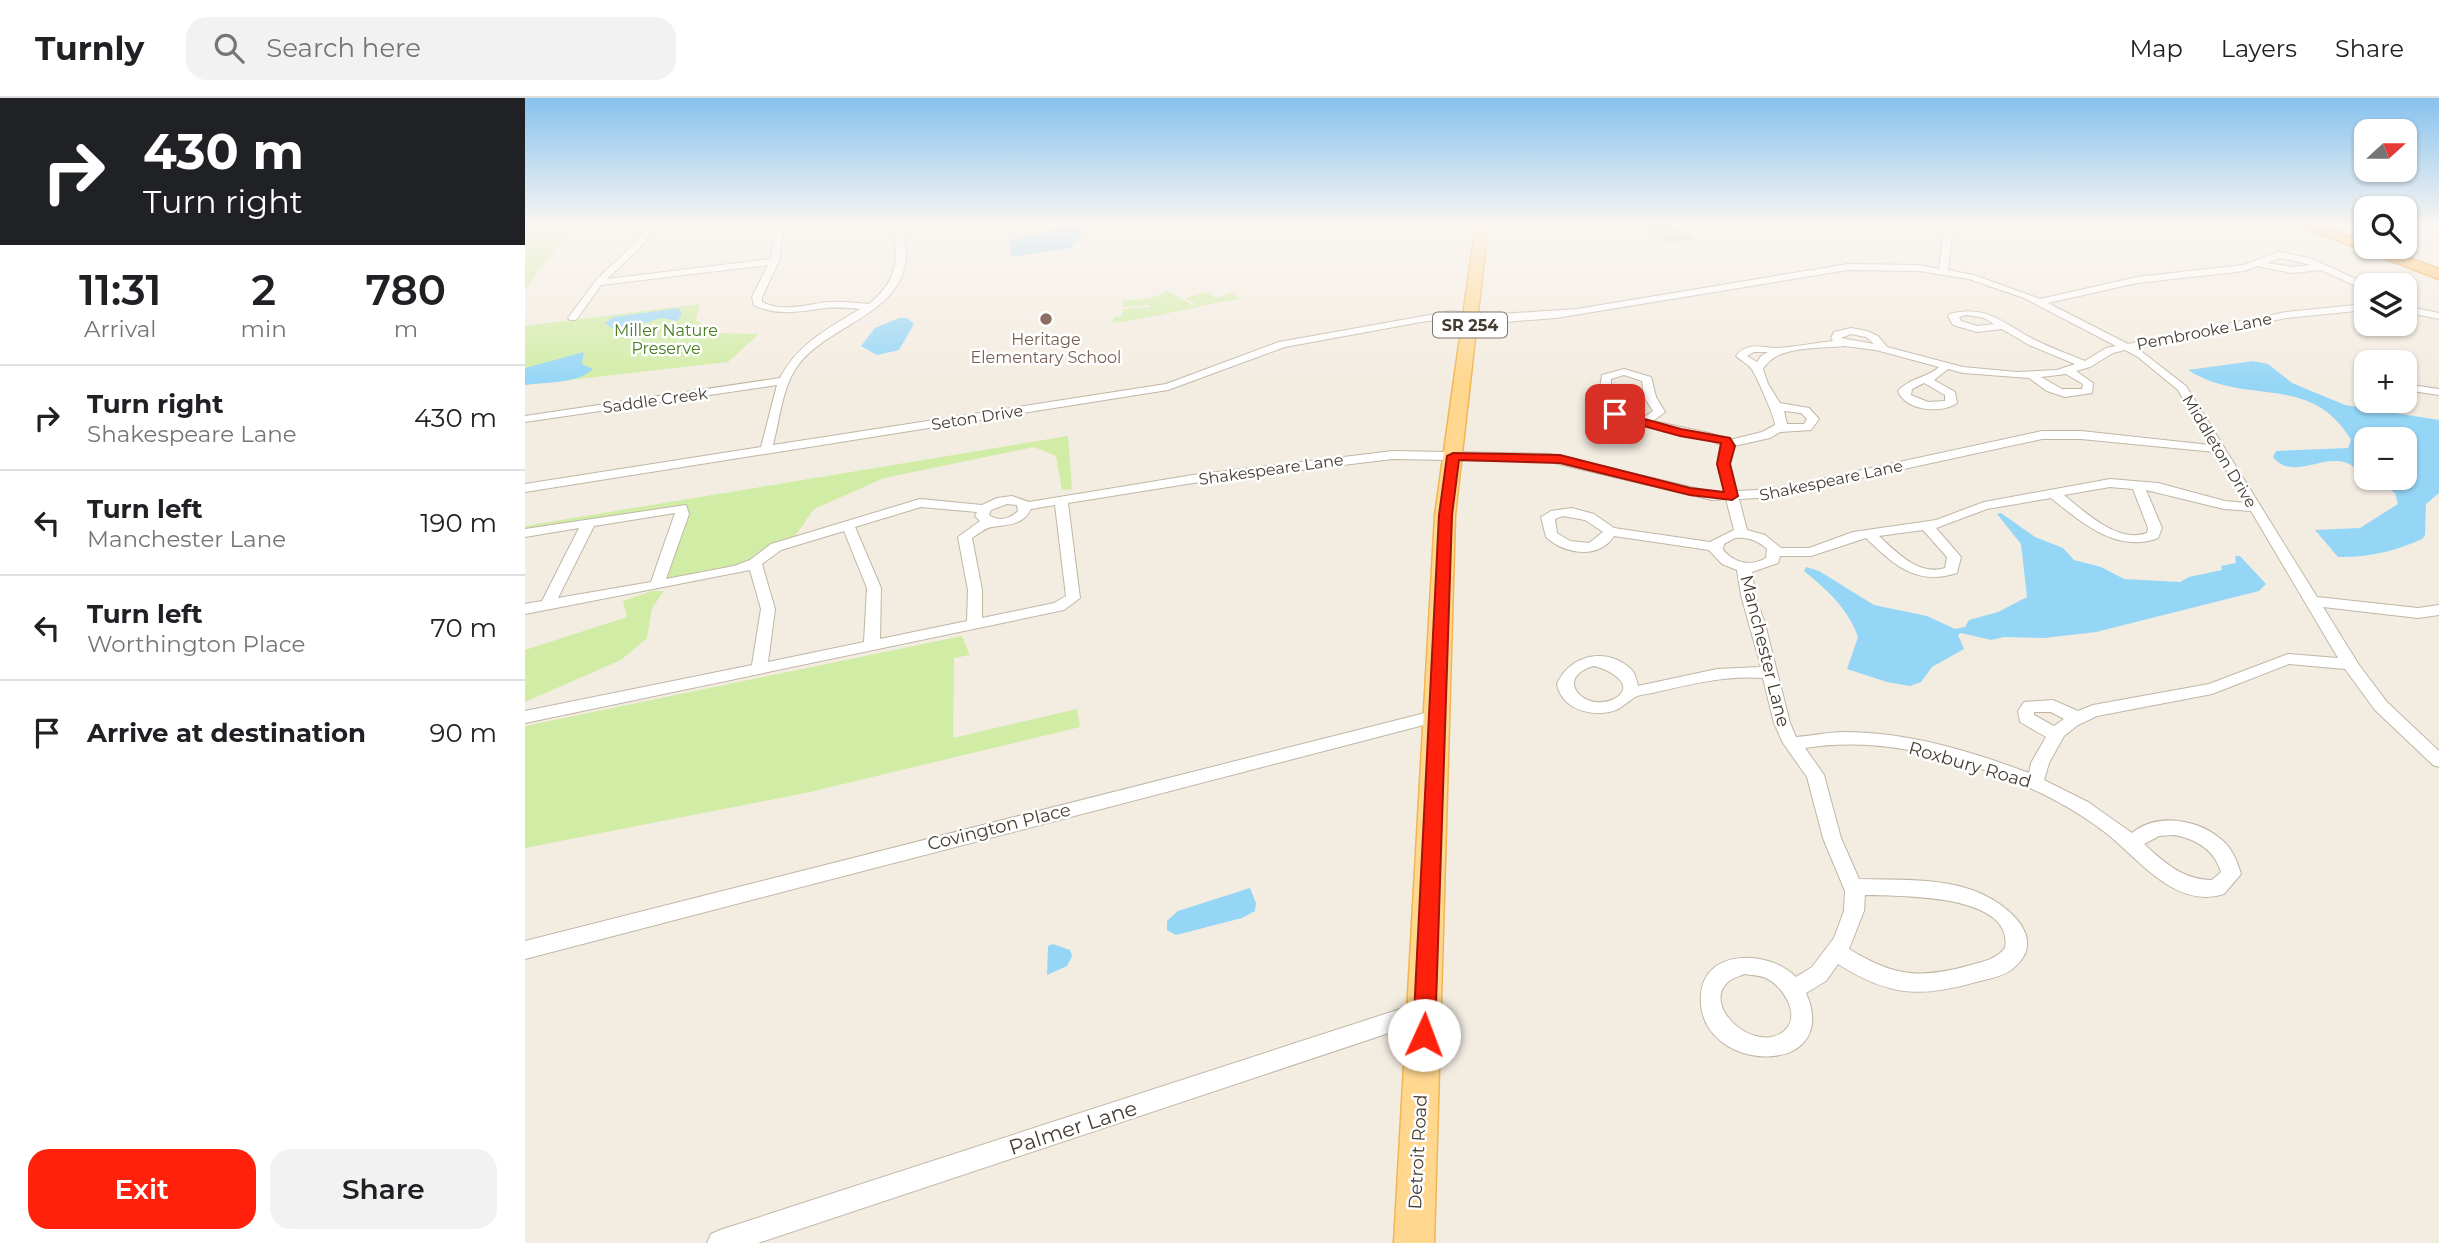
<!DOCTYPE html>
<meta charset="utf-8">
<style>
body{margin:0;font-family:Montserrat,sans-serif;background:#f2f2f2;color:#202124;height:100vh;display:flex;flex-direction:column;font-size:26px;white-space:nowrap}
*{box-sizing:border-box;margin:0}
p{font-size:23px;color:#757577}
.icon{flex:none;width:38px;height:38px;fill:none;stroke:currentColor;stroke-width:2;stroke-linecap:round;stroke-linejoin:round}
.map{position:relative;flex:1;overflow:hidden}
.side{display:flex;flex-direction:column;background:#fff;width:525px}
.side>*{flex:none}
.guide{background:#202124;color:#fff;overflow:hidden}
.needle{width:46px;rotate:69deg}
.buttons{position:absolute;left:1829px;top:21px;display:grid;gap:14px}
.buttons a{display:grid;place-items:center;width:63px;height:63px;border-radius:14px;background:#fff;box-shadow:0 2px 5px #0004;font-size:35px}
.pin{position:absolute;display:grid;place-items:center;width:60px;height:60px;color:#fff;margin:-30px;border-radius:14px;box-shadow:0 4px 10px #0006}
.me{position:absolute;width:77px;margin:-38px;rotate:2deg;stroke-linejoin:round;filter:drop-shadow(0 0 5px #0008)}
.turn{display:flex;align-items:center;gap:24px;height:147px;padding:0 28px;font-size:32px}
.turn .icon{width:91px;height:91px;stroke-width:2.5}
.turn b{display:block;font-size:49px;line-height:60px}
.eta{display:flex;justify-content:space-evenly;align-items:center;height:119px;text-align:center}
.eta b{font-size:42px;font-weight:600;line-height:49px}
.button{display:flex;gap:14px;margin-top:auto;padding:14px 28px}
.button a{flex:1;height:80px;border-radius:21px;background:#ff210c;color:#fff;font-size:28px;font-weight:600;line-height:80px;text-align:center}
.button a+a{background:#f2f2f2;color:#202124}
ul{padding:0;list-style:none}
li{display:flex;align-items:center;gap:21px;height:105px;padding:0 28px;border-top:2px solid #e0e0e0}
li div{flex:1}
li b{display:block;font-size:26px}
li em{font-style:normal}
header{display:flex;align-items:center;gap:42px;box-sizing:border-box;height:98px;padding:0 35px;background:#fff;border-bottom:2px solid #e0e0e0}
header strong{font-size:33px}
nav{display:flex;gap:38px;margin-inline-start:auto;font-size:24px}
.search{width:490px;height:63px;background:#f2f2f2;display:flex;align-items:center;gap:18px;box-sizing:border-box;padding:0 24px;border-radius:21px;color:#757577;font-size:26px}
main{display:flex;flex:1;min-height:0}
.map>svg:first-child{display:block}
</style>
<header>
<strong>Turnly</strong>
<div class="search"><svg class="icon" aria-label="search" viewBox="0 0 24 24"><circle cx="10" cy="10" r="6"/><path d="M15 15l6 6"/></svg>Search here</div>
<nav><a>Map</a><a>Layers</a><a>Share</a></nav>
</header>
<main>
<section class="side">
<div class="guide">
<div class="turn"><svg class="icon" aria-label="right" viewBox="0 0 24 24"><path d="M7 20v-9h11M14 6l5 5-5 5"/></svg><div><b>430 m</b>Turn right</div></div>
</div>
<div class="eta">
<div><b>11:31</b><p>Arrival</p></div>
<div><b>2</b><p>min</p></div>
<div><b>780</b><p>m</p></div>
</div>
<ul>
<li><svg class="icon" aria-label="right" viewBox="0 0 24 24"><path d="M7 20v-9h11M14 6l5 5-5 5"/></svg><div><b>Turn right</b><p>Shakespeare Lane</p></div><em>430 m</em></li>
<li><svg class="icon" aria-label="left" viewBox="0 0 24 24"><path d="M17 20v-9H6M10 6l-5 5 5 5"/></svg><div><b>Turn left</b><p>Manchester Lane</p></div><em>190 m</em></li>
<li><svg class="icon" aria-label="left" viewBox="0 0 24 24"><path d="M17 20v-9H6M10 6l-5 5 5 5"/></svg><div><b>Turn left</b><p>Worthington Place</p></div><em>70 m</em></li>
<li><svg class="icon" aria-label="arrive" viewBox="0 0 24 24"><path d="M6 21V4h12l-3 4 3 4H6"/></svg><div><b>Arrive at destination</b></div><em>90 m</em></li>
</ul>
<div class="button"><a>Exit</a><a>Share</a></div>
</section>
<div class="map">
<svg width="1914" height="1145" viewBox="0 0 1914 1145">
<rect width="100%" height="100%" fill="#f3ece1"/>
<path fill="#d1eca5" d="M0,126H50L0,191Z
M643,193L667,207L670,206L661,200L682,194L691,200L706,195L716,201C672,207 631,220 587,225L589,219L597,218L598,211L623,209L624,215V203L623,207L598,209V202L624,201Z
M175,206L171,222L190,235L234,236L203,264L0,287V228Z
M543,338L547,391L537,392L531,358L509,349L359,380L289,411L270,438L219,467L138,484L160,409L146,408L0,433V428Z
M127,493H139L127,510L122,540L96,562L0,604V552L102,519L98,503Z
M437,538L445,557L429,560L428,640L552,611L555,629L285,694L0,750V628Z"/>
<path fill="#95d6f7" d="M553,126L558,129L559,135L546,150L486,159L485,142Z
M154,210L157,217L152,223L136,220L92,234L80,225L88,219Z
M374,220H382L389,226L374,252L352,257L336,248L350,230Z
M59,254L57,266L68,271C53,286 20,284 0,287V270Z
M1728,263L1743,266L1767,285L1820,307L1914,322V395L1901,406L1900,437L1897,441C1871,453 1842,460 1813,459L1790,432L1835,430L1873,406L1870,395L1848,380H1880V341H1841V376C1831,371 1824,363 1811,363C1789,362 1765,380 1748,359L1751,353L1823,350L1826,342C1786,274 1721,309 1663,272Z
M1476,415L1510,439L1538,450L1549,462L1576,469L1599,481L1655,484L1664,479L1697,472L1696,468L1711,465L1710,458H1715L1741,486L1734,493L1571,534L1519,540L1479,539L1466,542L1436,535L1433,537L1439,551L1407,569L1396,584L1385,588L1362,584L1322,571L1333,539C1323,510 1302,492 1279,473L1281,469L1294,473L1349,507L1402,518L1430,531L1440,529L1444,522L1473,514L1502,499L1496,446L1472,416Z
M725,790L731,805L730,813L717,820L651,837L642,832V823L653,813Z
M528,846L545,852L547,858L542,868L522,877L523,848Z"/>
<path fill="#d8cab8" stroke="#d1bea8" stroke-width="2" d="M1114,126H1140L1167,140L1144,143Z"/>
<g fill="none" stroke-linecap="round" stroke-linejoin="round">
<defs>
<path id="street" d="M123,126H131L119,146L82,181L246,161L251,126H259L254,163L237,199V204C259,215 281,206 304,204C317,203 331,205 344,206C374,181 373,163 368,126H376C378,136 381,148 381,158C378,216 305,226 274,266C257,288 255,321 248,347L641,286L754,244L927,213L961,217L1052,211L1323,166L1394,167L1414,171L1420,126H1428L1423,172L1449,177L1515,201L1612,179L1718,167L1754,154L1785,160L1844,187H1841V192L1838,191L1796,172L1768,175L1732,168L1720,173L1612,185L1523,205L1603,246L1761,214L1841,206V212L1761,220L1612,250L1661,288L1792,499L1893,510L1914,507V517L1893,520L1798,509L1834,567L1862,604L1914,653V669L1908,667L1850,612L1820,571L1764,566L1687,596L1572,618L1553,627L1539,638L1524,665L1519,682L1563,704L1607,735C1632,714 1675,721 1698,743C1708,752 1712,763 1716,776L1699,796C1651,812 1614,761 1581,735C1562,720 1540,707 1518,696C1446,662 1359,637 1280,650L1299,677L1316,740L1334,781C1370,782 1407,780 1441,790C1474,799 1530,839 1486,872C1477,879 1462,881 1451,884C1395,900 1363,898 1313,866L1301,883L1281,895C1319,982 1169,977 1176,896C1180,850 1244,852 1271,879L1287,869L1309,840L1319,813L1320,793L1298,740L1282,679L1258,645L1249,625L1238,580C1202,577 1167,586 1131,594C1125,596 1116,596 1110,599C1098,607 1094,614 1077,615C1056,616 1036,607 1032,586C1045,556 1083,548 1107,572C1110,576 1112,583 1113,588L1192,571L1236,569L1216,497L1212,472L1197,466L1184,452L1089,438C1074,462 1039,456 1021,439L1016,419L1026,413L1047,410L1069,416L1089,430L1185,444L1209,432L1201,401L1187,402L1025,364L868,361L668,385L543,405L555,500L539,512L0,625V613L227,567L236,511L225,472L0,516V506L17,503L54,430L0,439V431L161,407L164,416L141,481L209,468L225,462L246,446L395,401L457,407L472,400L487,398L504,404L668,377L868,353L1025,356L1187,394H1199L1193,366L1197,347L1181,341L1089,320L1074,296L1077,277L1099,271L1126,279L1131,299L1140,314L1128,323L1184,335L1205,342L1237,334L1250,327C1250,319 1230,274 1225,269C1221,265 1215,262 1211,258C1223,243 1235,250 1252,250C1270,249 1289,245 1308,243L1306,240L1309,234L1326,230L1342,233L1353,238L1362,249L1438,269L1492,274L1532,272L1550,266L1504,247L1477,231L1452,234L1428,227L1423,218L1425,216C1461,206 1479,226 1510,242C1526,250 1544,256 1560,263L1581,250L1591,248L1499,200L1444,181L1394,173L1323,172L1031,220L979,224L933,219L896,224L760,249L643,292L0,394V386L236,349L252,287L0,324V318L255,280C272,246 304,230 335,211C324,210 313,209 301,210C276,213 253,219 229,207L227,199L243,167L76,187L51,222H45L43,220L72,181L113,142ZM1755,160L1786,167L1768,169L1742,165ZM1442,217L1459,220L1469,226L1452,228L1436,223L1434,219ZM1326,236L1341,239L1349,246L1316,240ZM1319,248L1351,252L1414,269C1402,280 1384,280 1373,293C1380,313 1417,316 1432,305L1430,294L1409,282L1423,271L1438,275L1504,280L1522,293L1540,299L1567,295L1568,285L1551,273L1565,269L1588,255L1600,252L1613,259L1653,292L1685,347L1556,333H1517L1250,391L1212,393L1205,366L1209,348L1245,340L1255,334L1286,332L1294,321L1284,310L1255,305L1243,286L1238,271C1252,247 1293,251 1319,248ZM1229,254H1243L1236,258L1232,264L1222,258ZM1541,276L1558,286L1557,291H1537L1516,279ZM1099,277L1117,283L1119,299L1128,313L1116,321L1097,316L1086,296V281ZM1399,285L1420,297V303L1403,304L1386,297L1387,291ZM1259,313L1276,315L1282,321L1279,326H1262ZM1517,341H1556L1690,354L1721,405L1700,403L1633,385L1585,381L1459,404L1411,422L1328,434L1284,450H1256L1240,437L1222,432L1214,401L1250,399ZM1585,389L1608,391L1623,430L1622,435C1593,446 1560,414 1539,397ZM1621,392L1699,411L1726,413L1813,560L1763,556L1684,586L1568,607L1553,613L1528,602L1499,604L1493,613L1495,624L1521,639L1506,665L1504,675C1446,653 1382,634 1319,634C1303,634 1287,638 1271,639L1265,625L1240,526L1230,497L1227,474L1253,465L1255,458H1286L1341,440C1369,467 1391,488 1432,475L1436,459L1411,430L1462,411L1526,400C1556,424 1592,456 1633,440L1637,430ZM482,406L492,407L493,413C485,421 474,424 464,417L466,412ZM530,407L541,498L529,505L457,520V492L447,440C453,436 460,430 467,429C484,426 497,428 506,411ZM396,409L452,414L450,418L455,423L433,439L443,492L442,523L355,541L356,490L330,429ZM150,415L126,484L33,500L69,428ZM1038,418L1060,422L1078,434L1064,445L1045,443L1032,435L1030,421ZM1398,432L1422,459L1420,470C1394,478 1372,455 1354,438ZM319,433L342,490L339,544L243,564L250,511L237,466L256,452ZM1210,440C1223,439 1232,442 1242,451L1241,460C1225,469 1210,465 1198,452L1199,446ZM1068,568C1082,570 1114,587 1089,601C1061,615 1027,581 1068,568ZM1509,614H1526L1539,621L1529,628L1509,617ZM1649,737C1671,741 1689,751 1696,774L1687,782C1658,782 1640,765 1619,746L1634,738ZM1340,797C1372,798 1490,795 1480,850C1471,861 1460,863 1446,867C1395,881 1370,879 1324,851L1339,813ZM1219,876C1226,877 1234,877 1241,880C1258,888 1277,918 1259,933C1231,957 1174,908 1204,883C1208,880 1215,878 1219,876Z
M1880,208L1914,215V221L1880,214Z
M1880,286L1914,291V297L1880,292Z
M912,612L920,618L918,622L0,861V843Z
M900,903L908,906L911,913L908,920L900,923L233,1145H182L186,1136L195,1132Z"/>
<path id="primary" d="M951,126H963L930,417L909,1145H869L910,417Z"/>
<path id="highway" d="M1770,126H1791L1841,144V149H1854L1914,171V181Z"/>
</defs>
<use href="#street" stroke="#c1b6a6" stroke-width="2"/>
<use href="#primary" stroke="#f0b652" stroke-width="3"/>
<use href="#highway" stroke="#ed9521" stroke-width="3"/>
<use href="#street" fill="#fff" fill-rule="evenodd"/>
<use href="#primary" fill="#ffd78e" fill-rule="evenodd"/>
<use href="#highway" fill="#ffc060" fill-rule="evenodd"/>
</g>
<linearGradient id="sky" x2="0" y2="1"><stop stop-color="#87c2ee"/><stop offset="0.44" stop-color="#faf6f2"/><stop offset="1" stop-color="#faf6f2" stop-opacity="0"/></linearGradient>
<rect width="1914" height="286" fill="url(#sky)"/>
<path fill="#ff210c" stroke="#a61508" stroke-width="2" d="M1090,313L1156,331L1205,340L1210,348L1205,366L1213,398L1207,402L1165,397L1035,365L934,362L927,417L910,937L907,944L899,947L892,944L888,937L914,417L922,358L928,355L1035,357L1165,390L1199,394L1192,366L1196,345L1155,338L1086,319V314Z"/>
<circle fill="#8d6e63" stroke="#fff" stroke-width="2.5" cx="521" cy="221" r="7"/>
<g text-anchor="middle" stroke-width="5" stroke-linejoin="round" paint-order="stroke">
<rect fill="#fff" stroke="#7c766f" stroke-width="2" x="908" y="214.5" width="74" height="25" rx="5"/>
<g font-size="16" font-weight="bold" fill="#443c31">
<text x="945" y="233">SR 254</text>
</g>
<g font-size="16" fill="#487b20" stroke="#fff">
<text x="141" y="238">Miller Nature<tspan x="141" dy="18">Preserve</tspan></text>
</g>
<g font-size="16" fill="#443c31" stroke="#fff">
<text transform="translate(1679 233) rotate(-11)" y="6">Pembrooke Lane</text>
<text transform="translate(130 302) rotate(-8)" y="6">Saddle Creek</text>
<text transform="translate(452 319) rotate(-9)" y="6">Seton Drive</text>
<text transform="translate(1695 353) rotate(59)" y="6">Middleton Drive</text>
<text transform="translate(746 371) rotate(-8)" y="6">Shakespeare Lane</text>
<text transform="translate(1306 382) rotate(-12)" y="6">Shakespeare Lane</text>
</g>
<g font-size="16" fill="#785e54" stroke="#fff">
<text x="521" y="247">Heritage<tspan x="521" dy="18">Elementary School</tspan></text>
</g>
<g font-size="18" fill="#443c31" stroke="#fff">
<text transform="translate(1240 553) rotate(76)" y="6">Manchester Lane</text>
<text transform="translate(1445 667) rotate(16)" y="6">Roxbury Road</text>
<text transform="translate(474 729) rotate(-14)" y="6">Covington Place</text>
<text transform="translate(893 1054) rotate(-87)" y="6">Detroit Road</text>
</g>
<g font-size="21" fill="#443c31" stroke="#fff">
<text transform="translate(548 1030) rotate(-18)" y="7">Palmer Lane</text>
</g>
</g>
</svg>
<div class="buttons">
<a><svg class="needle" viewBox="-14 -14 28 28"><path d="M0-13l5 13h-10z" fill="#e53935"/><path d="M0 13l5-13h-10z" fill="#757577"/></svg></a>
<a><svg class="icon" aria-label="search" viewBox="0 0 24 24"><circle cx="10" cy="10" r="6"/><path d="M15 15l6 6"/></svg></a>
<a><svg class="icon" aria-label="layers" viewBox="0 0 24 24"><path d="M12 4l9 5-9 5-9-5zM3 14l9 5 9-5"/></svg></a>
<a>+</a>
<a>−</a>
</div>
<div class="pin" style="left:1090px;top:316px;background:#d93025"><svg class="icon" aria-label="arrive" viewBox="0 0 24 24"><path d="M6 21V4h12l-3 4 3 4H6"/></svg></div>
<svg class="me" style="left:899px;top:937px" viewBox="-20 -20 40 40"><circle r="19" fill="#fff"/><path d="M0-13L10 11 0 6-10 11z" fill="#ff210c"/></svg>
</div>
</main>
